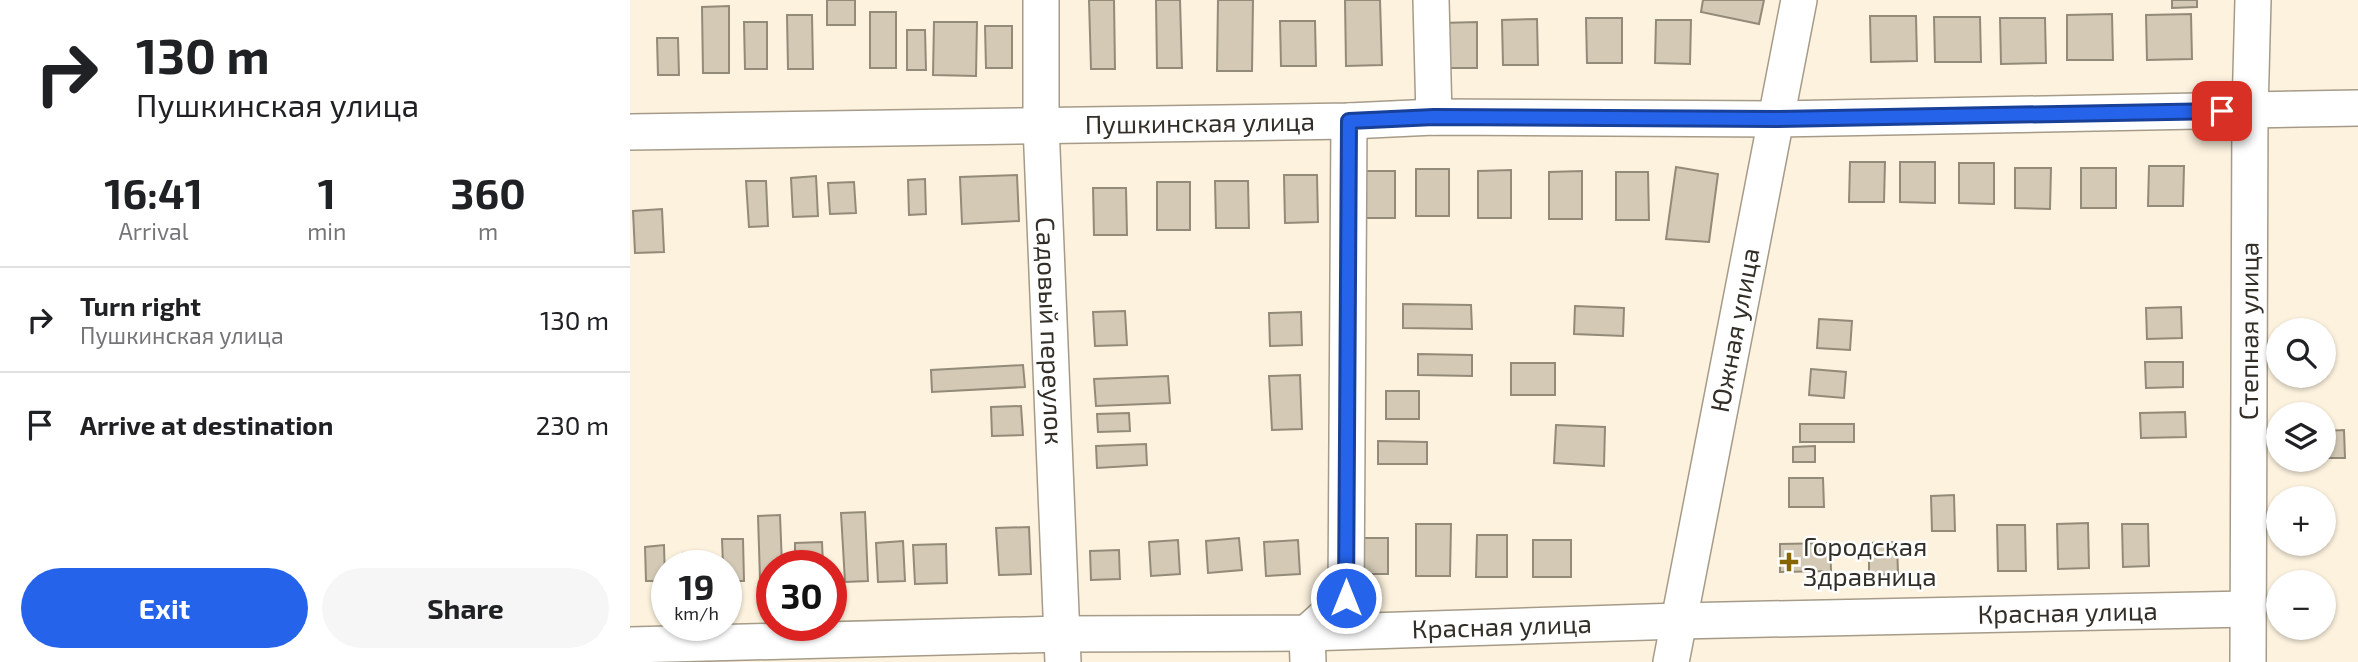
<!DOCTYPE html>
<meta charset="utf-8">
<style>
body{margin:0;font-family:"Exo 2",sans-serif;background:#f6f6f6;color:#202124;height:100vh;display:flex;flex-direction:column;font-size:26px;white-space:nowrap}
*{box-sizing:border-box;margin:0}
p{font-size:23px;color:#757577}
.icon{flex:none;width:38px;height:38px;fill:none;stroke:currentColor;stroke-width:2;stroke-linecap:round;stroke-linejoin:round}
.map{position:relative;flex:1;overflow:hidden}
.sheet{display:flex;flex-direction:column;background:#fff;width:630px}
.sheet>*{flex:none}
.hud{background:#fff;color:#202124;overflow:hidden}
.buttons{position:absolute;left:1636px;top:318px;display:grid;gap:14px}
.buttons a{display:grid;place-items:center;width:70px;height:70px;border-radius:50%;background:#fff;box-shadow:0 2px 5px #0004;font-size:35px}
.speed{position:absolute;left:21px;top:550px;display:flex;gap:14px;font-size:35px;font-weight:700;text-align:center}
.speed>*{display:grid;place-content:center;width:91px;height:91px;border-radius:50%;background:#fff;box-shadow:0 2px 5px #0004;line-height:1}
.speed small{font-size:18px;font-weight:400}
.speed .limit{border:10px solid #d22;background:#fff;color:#111}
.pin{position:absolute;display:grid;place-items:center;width:60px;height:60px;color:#fff;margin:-30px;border-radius:14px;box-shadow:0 4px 10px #0006}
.me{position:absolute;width:77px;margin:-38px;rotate:0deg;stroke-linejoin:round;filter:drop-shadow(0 0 5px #0008)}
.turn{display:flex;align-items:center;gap:24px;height:147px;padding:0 21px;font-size:32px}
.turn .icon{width:91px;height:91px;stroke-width:2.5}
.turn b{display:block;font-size:49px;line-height:60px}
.eta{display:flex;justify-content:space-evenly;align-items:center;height:119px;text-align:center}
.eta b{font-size:42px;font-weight:700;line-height:49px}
.cta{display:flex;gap:14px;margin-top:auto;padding:14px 21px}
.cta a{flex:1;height:80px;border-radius:42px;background:#2563eb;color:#fff;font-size:28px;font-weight:700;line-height:80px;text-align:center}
.cta a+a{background:#f6f6f6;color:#202124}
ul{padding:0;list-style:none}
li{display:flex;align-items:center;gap:21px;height:105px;padding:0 21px;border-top:2px solid #e0e0e0}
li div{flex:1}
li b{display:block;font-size:26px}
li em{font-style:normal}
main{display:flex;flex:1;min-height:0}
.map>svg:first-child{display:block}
</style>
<main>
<section class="sheet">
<div class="hud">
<div class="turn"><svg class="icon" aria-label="right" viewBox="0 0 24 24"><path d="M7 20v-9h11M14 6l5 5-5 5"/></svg><div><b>130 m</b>Пушкинская улица</div></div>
</div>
<div class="eta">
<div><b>16:41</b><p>Arrival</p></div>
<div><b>1</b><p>min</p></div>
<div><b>360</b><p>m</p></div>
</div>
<ul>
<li><svg class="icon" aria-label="right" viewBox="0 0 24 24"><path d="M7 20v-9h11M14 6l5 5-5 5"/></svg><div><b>Turn right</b><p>Пушкинская улица</p></div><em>130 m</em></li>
<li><svg class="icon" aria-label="arrive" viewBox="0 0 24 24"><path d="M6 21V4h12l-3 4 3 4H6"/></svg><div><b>Arrive at destination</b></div><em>230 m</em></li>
</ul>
<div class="cta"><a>Exit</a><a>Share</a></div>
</section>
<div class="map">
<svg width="1728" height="662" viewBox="0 0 1728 662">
<rect width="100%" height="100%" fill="#fdf2de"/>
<path fill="#d3c9b5" stroke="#938a77" stroke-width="2" d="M197,0H225V25H197Z
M459,0H484L485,69H461Z
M526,0H550L552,68H527Z
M588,0H623L622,71H587Z
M715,0H750L752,65L716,66Z
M1073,0H1134L1129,24L1071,12Z
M1542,0H1567V7L1542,8Z
M99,6V73H73L72,7Z
M240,12H266V68H240Z
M1482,14L1483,60H1437V15Z
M1561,14L1562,59L1517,60L1516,15Z
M157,15H182L183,69H158Z
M1240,16H1286L1287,61L1241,62Z
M1304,17H1350L1351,62H1305Z
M956,18H992V63H957Z
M1370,18H1415L1416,63L1371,64Z
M907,19L908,65H873L872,20Z
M1026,20H1061L1060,64L1025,63Z
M650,21H685L686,66H651Z
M114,22H137V69H115Z
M304,22H347L346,76L303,75Z
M847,22V68H812L811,23Z
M355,26H382V68H356Z
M277,30H295L296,70H277Z
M27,38H48L49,75H28Z
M1220,162H1255L1254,202H1219Z
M1270,162H1305V203L1270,202Z
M1329,163H1364V204L1329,203Z
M1519,166H1554L1553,206H1518Z
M1046,167L1088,174L1079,242L1036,239Z
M1385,168H1421L1420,209L1385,208Z
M1451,168H1486V208H1451Z
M786,169H819V216H786Z
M881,170V218H848V171Z
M732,171H765V218H732Z
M952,171V219H919V172Z
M986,172H1018L1019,220H986Z
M387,175L389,221L332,224L330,177Z
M654,175H687L688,222L655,223Z
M186,176L188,216L163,217L161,178Z
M295,179L296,214L279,215L278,180Z
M116,181H136L138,226L119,227Z
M585,181H618L619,228H586Z
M224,182L226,213L200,214L198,183Z
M527,182H560V230H527Z
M463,188H496L497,235H464Z
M32,209L34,252L5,253L3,211Z
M773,304L841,305L842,329L773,328Z
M945,306L994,308L993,336L944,334Z
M1551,307L1552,338L1517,339L1516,308Z
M495,311L497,345L465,346L463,312Z
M671,312L672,345L640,346L639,313Z
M1189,319L1222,321L1220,350L1187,348Z
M788,354L842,355V376L788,375Z
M1515,362H1553V387L1516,388Z
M881,363H925V395H881Z
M393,365L395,387L302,392L301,370Z
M1181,369L1216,372L1214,398L1179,395Z
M670,375L672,429L642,430L639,376Z
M538,376L540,403L466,406L464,379Z
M756,391H789V419H756Z
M391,406L393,435L362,436L361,407Z
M1555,412L1556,437L1511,438L1510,413Z
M499,413L500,431L468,432L467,414Z
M1170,424H1224V442H1170Z
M926,425L975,427L974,466L924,463Z
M1714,430L1715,458H1694V431Z
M748,441L797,442V464H748Z
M516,444L517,465L467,468L466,446Z
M1185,446V462H1163V447Z
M1159,478H1193L1194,507H1159Z
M1324,495L1325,531H1302L1301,496Z
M235,512L238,581L215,582L211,513Z
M150,515L152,565H142V579H130L128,516Z
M1458,523L1459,568L1428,569L1427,524Z
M786,524H821L820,576H786Z
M1492,524H1518L1519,566L1493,567Z
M1367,525H1395L1396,571H1368Z
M399,527L401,574L369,575L366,528Z
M847,535H877V577H846Z
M609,538L612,570L578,573L576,541Z
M731,538H758V574H731Z
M92,539H113L114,581H96V565H93Z
M548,540L550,574L521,576L519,542Z
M668,540L670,574L636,576L634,542Z
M903,540H941V577H903Z
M273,541L275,581L248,582L246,543Z
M192,542L193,565H165V543Z
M1267,542L1268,574L1239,575V543Z
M1200,543L1201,571L1150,572V544Z
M316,544L317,583L285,584L283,545Z
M34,545L35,581H16L15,547Z
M489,550L490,579L461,580L460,551Z
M73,552V565H53V553Z"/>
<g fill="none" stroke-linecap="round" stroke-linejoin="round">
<defs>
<g id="minor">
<path id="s1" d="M411,0V125L433,662"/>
<path d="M801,0L804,117"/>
<path id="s2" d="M0,132L719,121L804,117L1146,119L1728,108"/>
<path id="s3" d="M0,645L431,634L677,633L1049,621L1618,609"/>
<path d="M678,662L677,633L716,598L719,121"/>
<path id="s4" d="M1041,662L1169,0"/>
<path id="s5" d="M1618,662L1620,111L1623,0"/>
</g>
</defs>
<use href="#minor" stroke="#a59b88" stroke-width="38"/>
<use href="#minor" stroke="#fff" stroke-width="35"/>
</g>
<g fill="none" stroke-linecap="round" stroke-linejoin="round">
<defs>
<path id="route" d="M716,598L719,121L804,117L1146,119L1592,111"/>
</defs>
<use href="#route" stroke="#184099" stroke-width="18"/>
<use href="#route" stroke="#2563eb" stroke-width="12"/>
</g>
<path fill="#866400" stroke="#fff" stroke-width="2.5" d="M1155.5 551.5h7v7h7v7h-7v7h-7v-7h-7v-7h7z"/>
<g text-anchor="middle" stroke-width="5" stroke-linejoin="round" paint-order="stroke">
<g font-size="26" fill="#332f28" stroke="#fff">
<text dy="9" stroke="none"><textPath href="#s2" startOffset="570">Пушкинская улица</textPath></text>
<text dy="9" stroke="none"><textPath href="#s1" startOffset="331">Садовый переулок</textPath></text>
<text dy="9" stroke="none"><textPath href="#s4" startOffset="338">Южная улица</textPath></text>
<text dy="9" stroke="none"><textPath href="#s5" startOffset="331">Степная улица</textPath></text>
<text dy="9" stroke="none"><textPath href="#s3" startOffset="1438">Красная улица</textPath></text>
<text dy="9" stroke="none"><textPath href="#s3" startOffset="872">Красная улица</textPath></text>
</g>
<g font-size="26" fill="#332f28" stroke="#fff" text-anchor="start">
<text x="1173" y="556">Городская<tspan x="1173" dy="30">Здравница</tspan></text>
</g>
</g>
</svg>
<div class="buttons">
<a><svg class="icon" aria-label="search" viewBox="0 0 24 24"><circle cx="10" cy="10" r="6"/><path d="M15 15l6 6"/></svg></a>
<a><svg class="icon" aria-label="layers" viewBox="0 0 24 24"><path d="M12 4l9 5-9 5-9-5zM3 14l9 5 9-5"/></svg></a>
<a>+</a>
<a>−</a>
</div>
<div class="speed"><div>19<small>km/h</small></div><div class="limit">30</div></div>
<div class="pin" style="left:1592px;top:111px;background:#d93025"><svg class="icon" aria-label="arrive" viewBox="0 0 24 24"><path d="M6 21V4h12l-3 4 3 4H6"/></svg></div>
<svg class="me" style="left:716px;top:598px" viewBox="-20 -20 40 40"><circle r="17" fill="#2563eb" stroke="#fff" stroke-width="3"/><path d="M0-11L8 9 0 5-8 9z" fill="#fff"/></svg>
</div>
</main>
